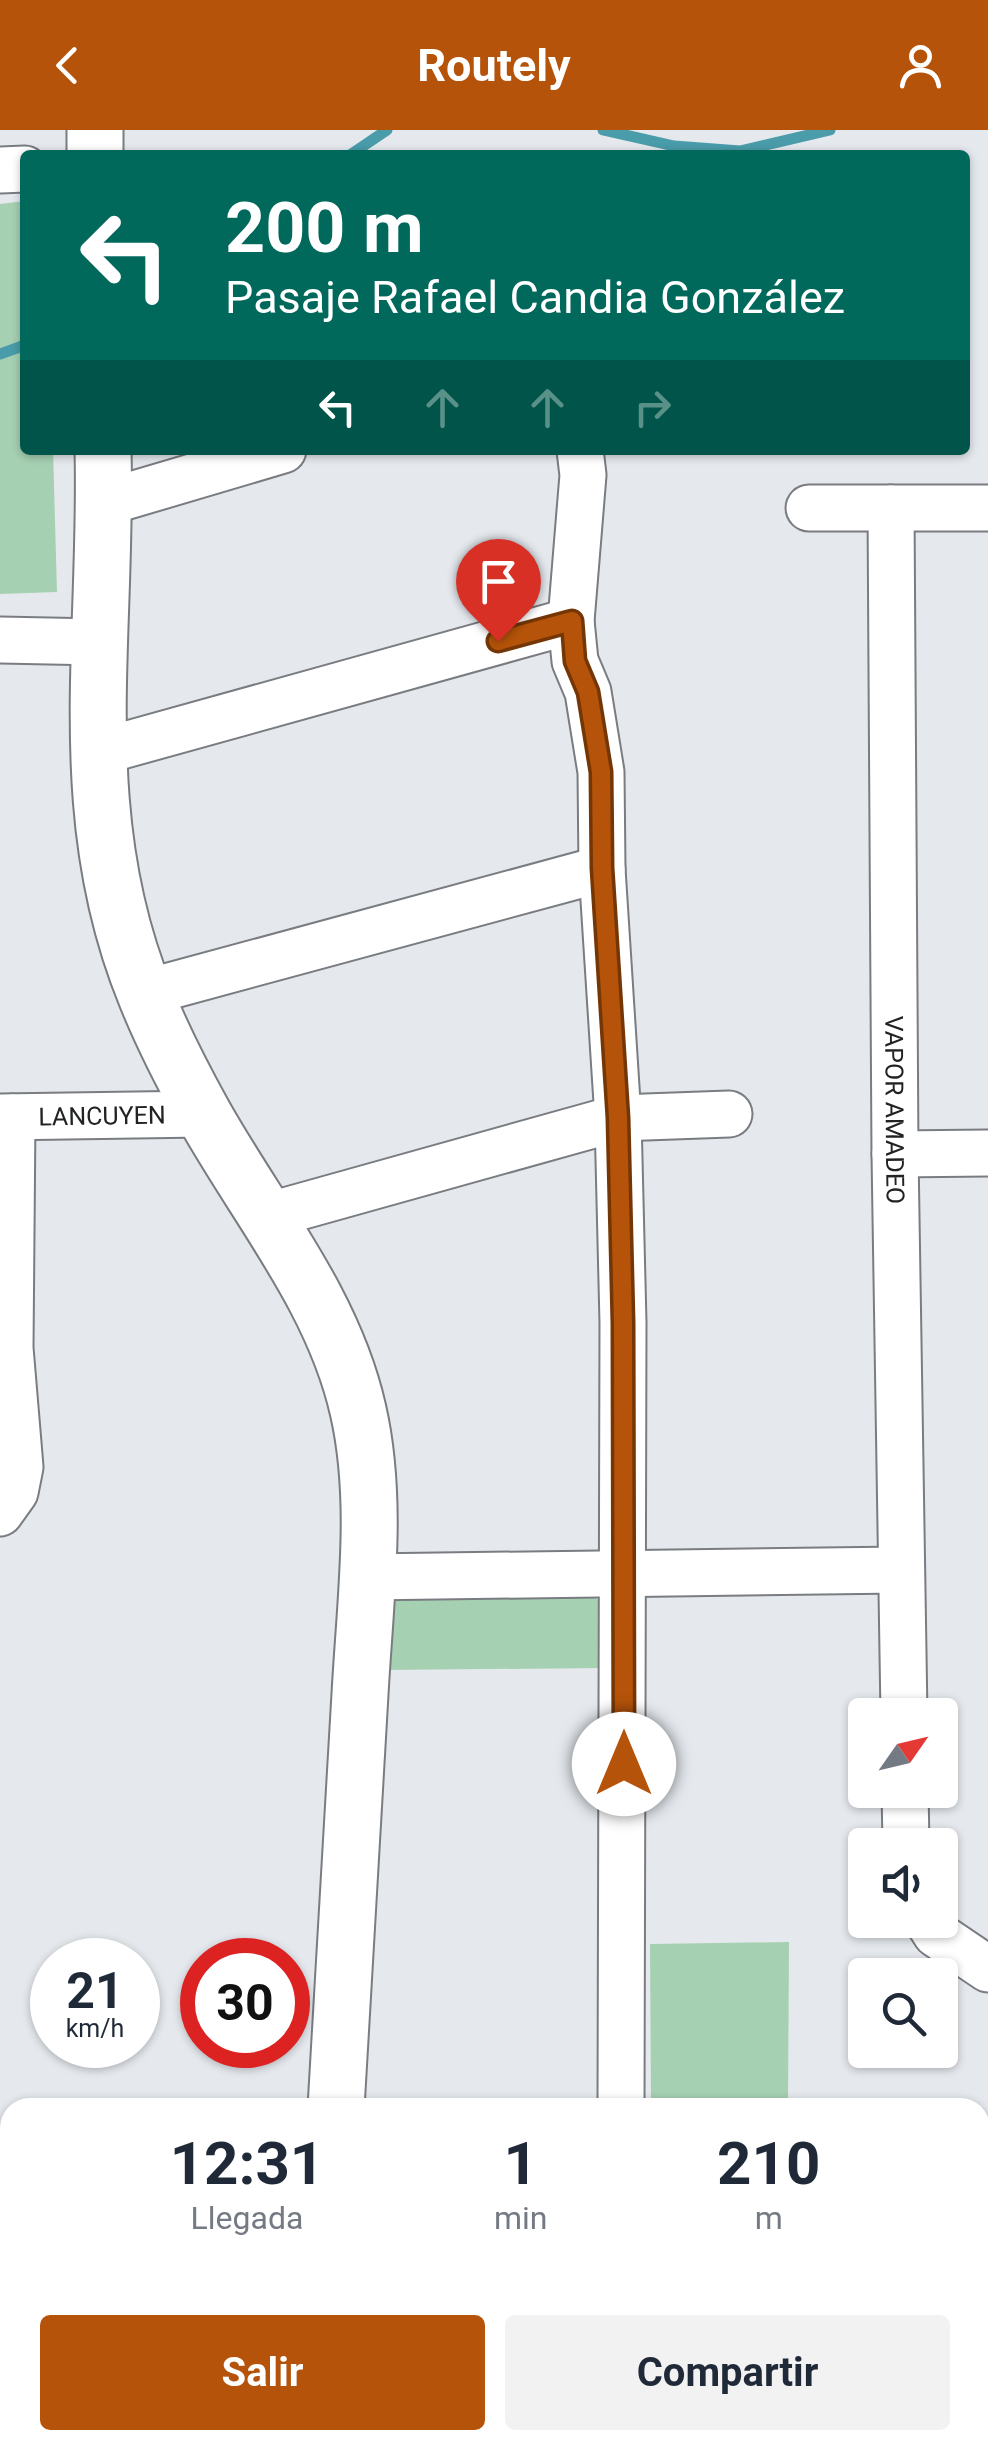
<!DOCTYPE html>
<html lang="es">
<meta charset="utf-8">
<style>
body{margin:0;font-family:Roboto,sans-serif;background:#f2f2f3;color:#1f2937;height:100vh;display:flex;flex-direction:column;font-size:38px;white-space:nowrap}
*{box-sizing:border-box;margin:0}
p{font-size:32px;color:#747a83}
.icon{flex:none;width:55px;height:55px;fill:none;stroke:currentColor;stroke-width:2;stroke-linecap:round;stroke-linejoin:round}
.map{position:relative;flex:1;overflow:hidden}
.sheet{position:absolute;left:0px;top:1968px;width:990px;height:352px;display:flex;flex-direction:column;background:#fff;border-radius:30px 30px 0 0;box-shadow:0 2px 8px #0004}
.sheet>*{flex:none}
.guide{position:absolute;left:20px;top:20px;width:950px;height:305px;border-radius:10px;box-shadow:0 2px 8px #0004;background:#00695c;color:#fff;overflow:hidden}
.needle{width:65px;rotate:56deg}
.fabs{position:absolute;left:848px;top:1568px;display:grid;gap:20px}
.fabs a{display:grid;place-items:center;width:110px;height:110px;border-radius:10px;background:#fff;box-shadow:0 2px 8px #0004;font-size:50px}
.speed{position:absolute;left:30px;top:1808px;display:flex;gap:20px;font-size:50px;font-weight:700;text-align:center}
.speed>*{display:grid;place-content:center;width:130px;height:130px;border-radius:50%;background:#fff;box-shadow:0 2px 8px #0004;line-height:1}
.speed small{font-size:25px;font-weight:400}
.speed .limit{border:15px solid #d22;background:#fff;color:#111}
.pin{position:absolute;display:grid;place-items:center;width:85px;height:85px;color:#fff;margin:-102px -42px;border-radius:50% 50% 50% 0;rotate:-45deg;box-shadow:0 0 10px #0007}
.pin .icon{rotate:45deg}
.me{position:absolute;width:110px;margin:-55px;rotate:0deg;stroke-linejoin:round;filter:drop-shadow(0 0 8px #0008)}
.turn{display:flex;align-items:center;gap:35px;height:210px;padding:0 40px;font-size:45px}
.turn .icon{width:130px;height:130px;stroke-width:2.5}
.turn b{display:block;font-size:70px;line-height:85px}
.lanes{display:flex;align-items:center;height:95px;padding:0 40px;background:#0003;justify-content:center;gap:50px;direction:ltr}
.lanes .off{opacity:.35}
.eta{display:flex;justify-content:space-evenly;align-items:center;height:170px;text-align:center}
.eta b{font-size:60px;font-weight:700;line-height:70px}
.button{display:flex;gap:20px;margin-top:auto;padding:20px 40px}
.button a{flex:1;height:115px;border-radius:10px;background:#b45309;color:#fff;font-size:40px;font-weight:700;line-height:115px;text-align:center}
.button a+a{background:#f2f2f3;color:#1f2937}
header{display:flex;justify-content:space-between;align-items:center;height:130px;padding:0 40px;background:#b45309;color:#fff;font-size:45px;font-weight:700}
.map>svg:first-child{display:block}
</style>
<header><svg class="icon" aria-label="back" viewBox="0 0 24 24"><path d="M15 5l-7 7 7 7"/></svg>Routely<svg class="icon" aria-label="person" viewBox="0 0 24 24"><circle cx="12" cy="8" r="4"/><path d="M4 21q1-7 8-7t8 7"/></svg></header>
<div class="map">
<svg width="988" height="2318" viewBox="0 0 988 2318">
<rect width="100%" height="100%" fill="#e5e9ee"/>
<path fill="#a6d0b2" d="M25,71V320H53L57,462L0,464V74Z
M589,1465L601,1471L606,1538L385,1540L392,1472L400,1466Z
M789,1812L788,1977H651L650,1814Z
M59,2310H247L244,2318H59Z
M443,2310H785V2318H415Z"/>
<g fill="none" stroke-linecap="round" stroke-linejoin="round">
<path stroke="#4a9caa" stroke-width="11" d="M603,0L674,16L740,21L830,0
M350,25L387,0
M0,224L25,215"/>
<defs>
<g id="street">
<path d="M0,40L25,39"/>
<path d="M580,320L583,345L571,491L575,531L588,562L601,642L602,739L618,988L623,1193L621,1978"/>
<path d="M104,373L283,320"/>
<path d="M809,378H988"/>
<path id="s1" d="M891,378L895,1024L904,1585"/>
<path d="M0,510L99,512"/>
<path d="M96,623L571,491"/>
<path d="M144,863L602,739"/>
<path id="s2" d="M0,987L203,984"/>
<path d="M895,1024L988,1023"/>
<path d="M267,1086L618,988L729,984"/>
<path d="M0,1383L15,1362L20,1337L10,1218L12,987"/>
<path d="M366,1447L901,1440"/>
<path d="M905,1660L906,1715"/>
<path d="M927,1790L936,1804L988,1839"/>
<path d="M332,2318L355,2310"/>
</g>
<path id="secondary" d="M95,0V25
M103,320C108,509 71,684 146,866C162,906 182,945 203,983C257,1080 333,1169 358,1280C379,1371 365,1471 360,1564C352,1702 344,1840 336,1978
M272,2318L274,2310"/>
</defs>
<use href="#street" stroke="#797c81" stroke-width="49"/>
<use href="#secondary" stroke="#797c81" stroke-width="59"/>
<use href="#street" stroke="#fff" stroke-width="45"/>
<use href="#secondary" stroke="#fff" stroke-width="55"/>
</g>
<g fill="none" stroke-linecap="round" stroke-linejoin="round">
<defs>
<path id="route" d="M498,511L572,491L575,531L588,562L601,642L602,738L618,988L623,1193L624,1634"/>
</defs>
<use href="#route" stroke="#753606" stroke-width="25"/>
<use href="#route" stroke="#b45309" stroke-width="18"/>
</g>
<g text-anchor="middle" stroke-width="9" stroke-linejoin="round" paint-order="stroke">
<g font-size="25" fill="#202224" stroke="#f2f6fb">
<text dy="9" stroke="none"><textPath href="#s1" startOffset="602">VAPOR AMADEO</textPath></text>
<text dy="9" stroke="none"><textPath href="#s2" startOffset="102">LANCUYEN</textPath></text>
</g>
</g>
</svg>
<div class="fabs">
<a><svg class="needle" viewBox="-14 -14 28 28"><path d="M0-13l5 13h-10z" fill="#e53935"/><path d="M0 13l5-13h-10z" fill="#747a83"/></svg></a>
<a><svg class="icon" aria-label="sound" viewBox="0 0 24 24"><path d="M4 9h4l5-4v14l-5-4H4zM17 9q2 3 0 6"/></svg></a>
<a><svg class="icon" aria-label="search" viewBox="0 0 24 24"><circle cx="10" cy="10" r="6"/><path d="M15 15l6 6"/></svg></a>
</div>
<div class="speed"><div>21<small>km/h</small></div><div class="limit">30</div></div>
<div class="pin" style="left:498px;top:511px;background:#d93025"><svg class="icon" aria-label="arrive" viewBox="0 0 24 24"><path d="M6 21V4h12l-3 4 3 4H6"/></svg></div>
<svg class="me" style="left:624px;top:1634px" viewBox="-20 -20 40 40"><circle r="19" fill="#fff"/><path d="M0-13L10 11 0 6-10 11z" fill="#b45309"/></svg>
<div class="guide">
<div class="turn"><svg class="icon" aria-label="left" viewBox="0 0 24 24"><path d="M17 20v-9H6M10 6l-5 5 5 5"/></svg><div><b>200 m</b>Pasaje Rafael Candia González</div></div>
<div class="lanes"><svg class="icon" aria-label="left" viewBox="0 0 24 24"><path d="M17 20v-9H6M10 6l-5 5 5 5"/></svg><svg class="icon off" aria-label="ahead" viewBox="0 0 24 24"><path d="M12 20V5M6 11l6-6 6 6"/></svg><svg class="icon off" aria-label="ahead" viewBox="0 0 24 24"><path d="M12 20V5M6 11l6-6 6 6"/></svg><svg class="icon off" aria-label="right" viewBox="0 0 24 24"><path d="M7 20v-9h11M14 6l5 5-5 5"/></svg></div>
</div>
<section class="sheet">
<div class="eta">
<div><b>12:31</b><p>Llegada</p></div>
<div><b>1</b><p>min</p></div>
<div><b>210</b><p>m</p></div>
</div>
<div class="button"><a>Salir</a><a>Compartir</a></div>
</section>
</div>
